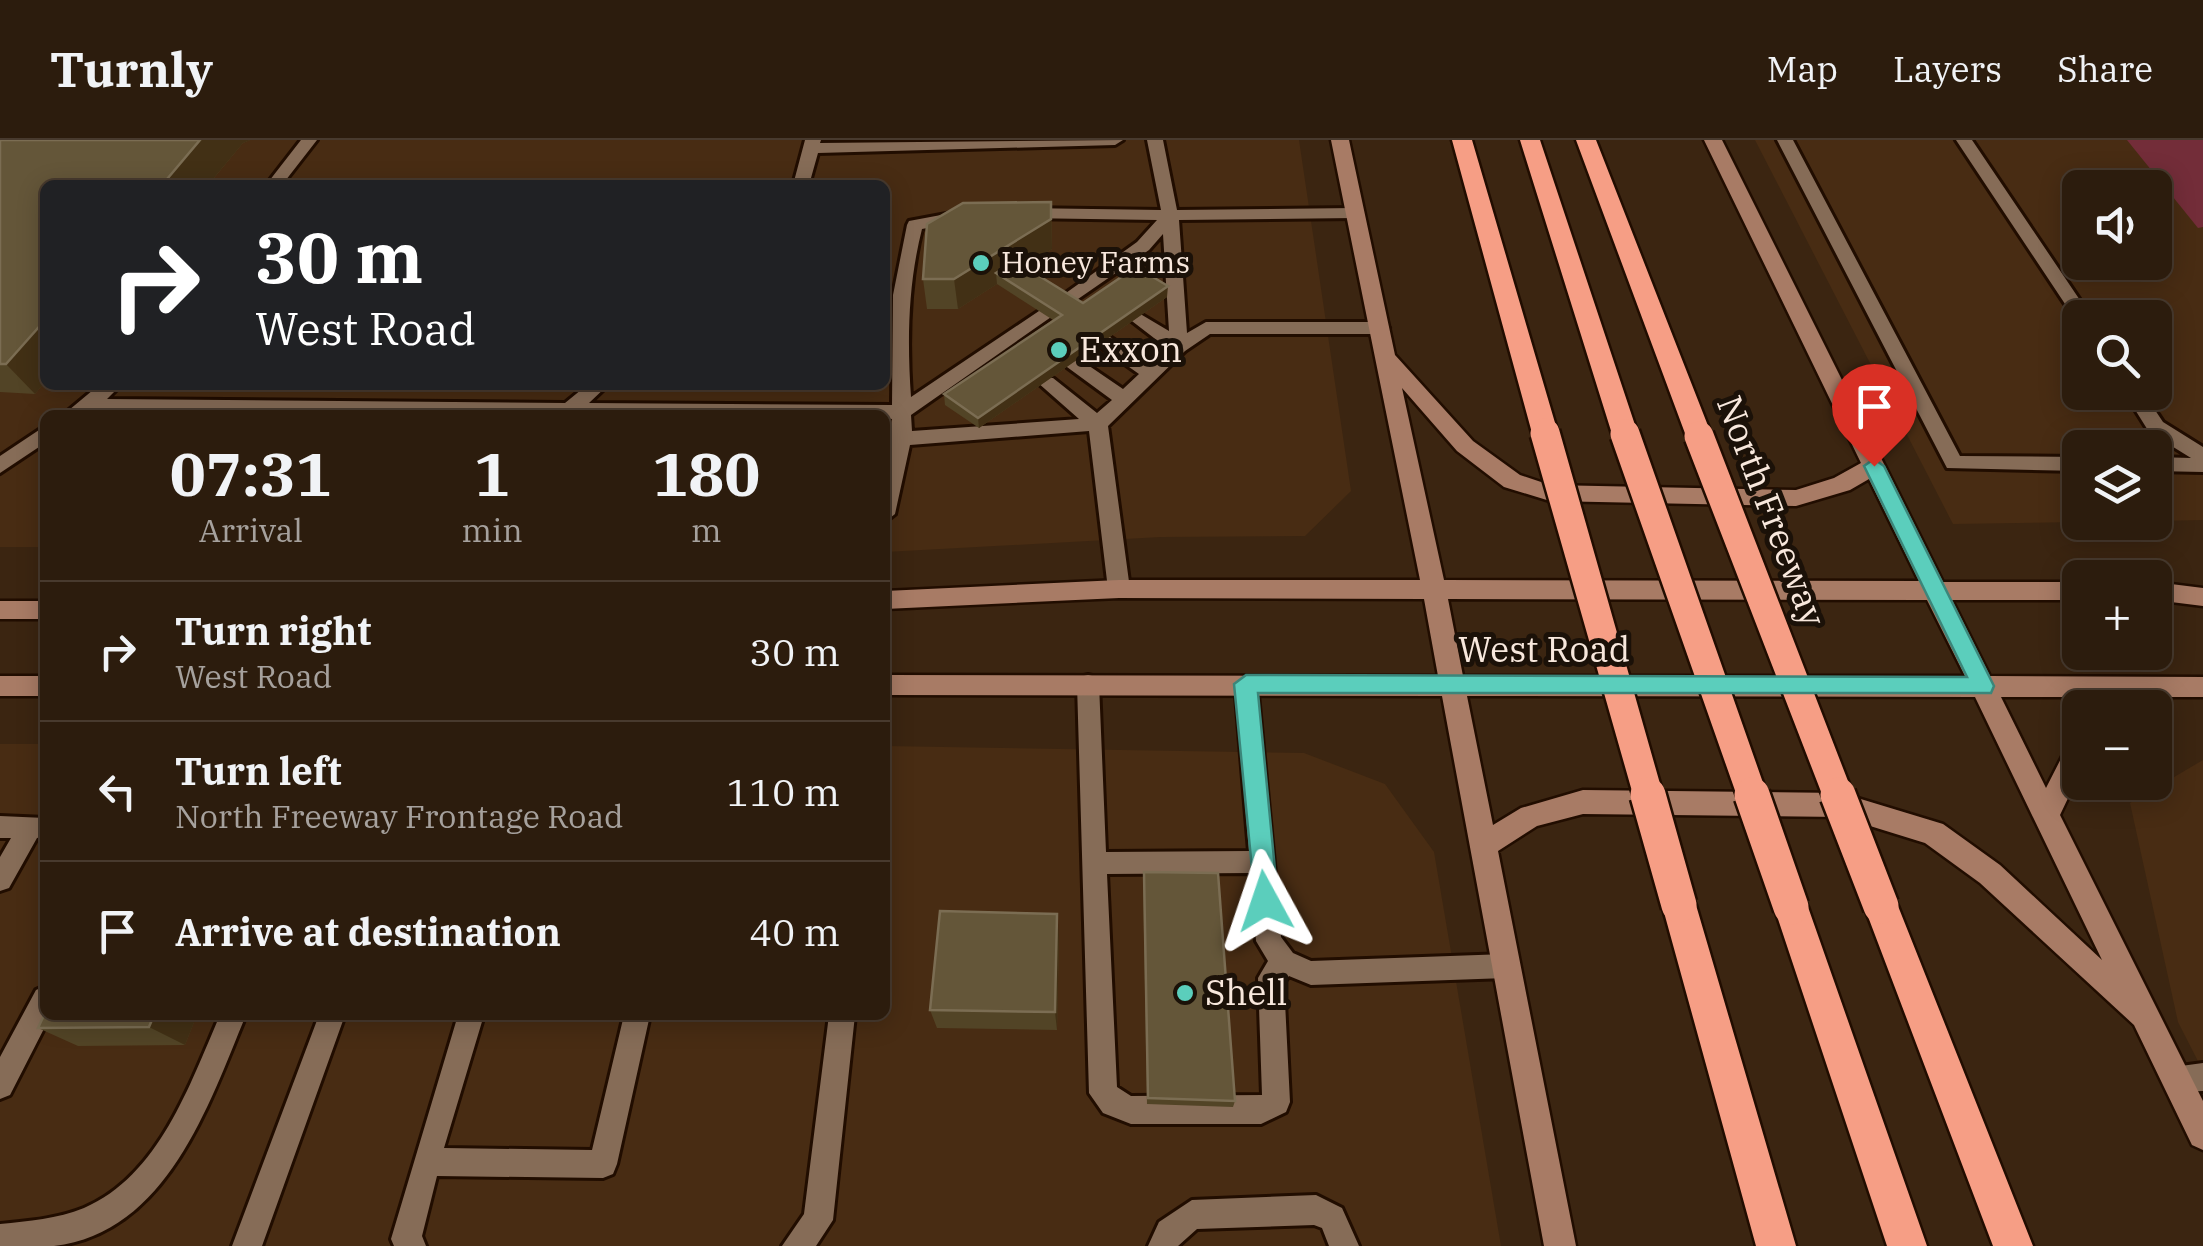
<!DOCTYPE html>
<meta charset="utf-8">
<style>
body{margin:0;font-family:"IBM Plex Serif",serif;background:#38291b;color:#f1f3f6;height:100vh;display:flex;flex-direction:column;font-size:38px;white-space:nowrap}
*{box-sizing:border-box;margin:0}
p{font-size:32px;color:#a6a19d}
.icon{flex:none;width:55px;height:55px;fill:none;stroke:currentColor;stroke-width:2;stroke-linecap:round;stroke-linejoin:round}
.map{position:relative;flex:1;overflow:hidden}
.details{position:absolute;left:40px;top:270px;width:850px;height:610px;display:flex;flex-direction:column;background:#2c1c0d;border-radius:15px;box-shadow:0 5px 25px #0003,0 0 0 2px #483a2e}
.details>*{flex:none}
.top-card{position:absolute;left:40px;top:40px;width:850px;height:210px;border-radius:15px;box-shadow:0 5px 25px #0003,0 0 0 2px #483a2e;background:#202124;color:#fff;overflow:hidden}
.tools{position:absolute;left:2062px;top:30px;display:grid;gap:20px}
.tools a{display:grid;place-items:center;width:110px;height:110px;border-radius:15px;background:#2c1c0d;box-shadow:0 5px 25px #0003,0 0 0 2px #483a2e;font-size:50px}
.pin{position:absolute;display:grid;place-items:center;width:85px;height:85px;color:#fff;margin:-102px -42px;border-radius:50% 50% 50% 0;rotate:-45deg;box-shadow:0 0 10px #0007}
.pin .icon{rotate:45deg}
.me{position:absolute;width:110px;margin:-55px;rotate:355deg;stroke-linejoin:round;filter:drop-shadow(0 0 8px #0008)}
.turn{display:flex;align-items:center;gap:35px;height:210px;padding:0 50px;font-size:45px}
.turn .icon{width:130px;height:130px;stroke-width:2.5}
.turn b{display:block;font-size:70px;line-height:85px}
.eta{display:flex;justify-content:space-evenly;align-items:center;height:170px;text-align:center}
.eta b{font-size:60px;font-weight:700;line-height:70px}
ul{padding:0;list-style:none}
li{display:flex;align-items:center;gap:30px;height:140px;padding:0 50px;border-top:2px solid #483a2e}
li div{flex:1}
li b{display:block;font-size:38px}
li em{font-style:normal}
header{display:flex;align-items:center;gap:60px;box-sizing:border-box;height:140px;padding:0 50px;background:#2c1c0d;border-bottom:2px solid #483a2e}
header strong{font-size:48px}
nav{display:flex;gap:55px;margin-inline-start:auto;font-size:35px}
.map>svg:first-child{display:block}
</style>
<header>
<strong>Turnly</strong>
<nav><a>Map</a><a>Layers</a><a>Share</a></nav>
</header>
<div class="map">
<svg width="2203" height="1106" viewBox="0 0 2203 1106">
<rect width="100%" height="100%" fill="#3b2511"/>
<path fill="#482c13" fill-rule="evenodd" d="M0,0H1299L1351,351L1305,396L1161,397L885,412V275H45V407H0ZM45,45H885V245H45Z
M1755,0H2203V380L2155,381V308H2080V382L1953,384ZM2080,48H2155V122H2080ZM2080,178H2155V252H2080Z
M0,604H45V875H885V606L1304,613L1385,644L1434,712L1501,1106H0Z
M2203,620V931L2178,882L2130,663Z"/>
<path fill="#732d39" d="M2127,0H2203V87L2198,88Z"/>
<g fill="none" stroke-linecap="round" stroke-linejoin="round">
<defs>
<path id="service" d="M301,0H317L282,45H266Z
M805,0H821L820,3L1123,0L1115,5L818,13L809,45H793Z
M1147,0H1163L1177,70L1355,68L1363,73L1355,78L1179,80L1187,193L1206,182H1380L1389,188L1380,194H1210L1185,211L1108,286L1130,449L1119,457L1108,449L1089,291L910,305L895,374L885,382V331L892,279L885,278V275L89,272L85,275H63L99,245H121L107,259L565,263L587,245H608L589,263L892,265L893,155L907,85L909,81L957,72L963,73V81L922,89C908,144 907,200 911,257L1039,171H1051L1054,175L911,275L912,291L1079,279L1037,242L1039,238H1053L1097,273L1112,260L1067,227V219H1079L1123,249L1139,234L1098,205V197H1110L1150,224L1167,208L1128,178L1137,172L1169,191L1163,94L1149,110L1065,168L1059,166V158L1137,102L1157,80L1023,78L1015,73L1023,68L1161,70Z
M1777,0H1793L1960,316L2080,317V331L1947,328Z
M1956,0H1972L2092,178H2080V183L2077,182Z
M2124,252H2143L2163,282L2203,307V332L2155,331V317L2191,318L2149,292Z
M45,286V303L0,333V316Z
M1088,535L1096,537L1099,544L1106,712L1249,711L1235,544L1238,537H1254L1257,544L1281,797L1293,813L1311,821L1506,814L1515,817L1519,826L1515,835L1506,838L1311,845L1289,836L1284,842L1290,962L1286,972L1261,984H1131L1103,973L1089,953L1077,544L1080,537ZM1251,733L1256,801L1268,821L1258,838L1262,955L1131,956L1117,947L1107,734Z
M0,676L45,678V696L37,698L9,748L0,751V717L11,698H0Z
M45,846V875H51L10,955L0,959V917L36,850Z
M220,875H246C209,964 167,1093 54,1106C37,1106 18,1106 0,1106V1084C29,1081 57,1079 84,1068C159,1036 190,944 220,875Z
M319,875H345L262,1106H232Z
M458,875H484L444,1008L592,1010L624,875H650L617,1024L613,1034L603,1038L437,1036L422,1096L426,1106H394L391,1099Z
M829,875H855L833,1080L816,1106H782L804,1074Z
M2203,923V951L2176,952L2166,948L2162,938L2166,928Z
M1316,1055L1342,1068L1359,1106H1329L1322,1088L1314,1085L1197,1089L1178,1106H1148L1159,1082L1192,1060Z"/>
<path id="secondary" d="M1331,0H1349L1395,215L1473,301L1520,335L1550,345L1796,350L1834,338L1861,323L1704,0H1722L1943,442H2080V460H1952L1990,536L2203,537V557H2001L2046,648L2071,599L2080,596V633L2060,675L2203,961V1010L2192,1005L2134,885L1980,743L1925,703L1841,677L1583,674L1537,686L1498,711L1576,1106H1544L1442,556L885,555V535L1438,536L1424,459L1119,458L885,469V451L1119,440H1420ZM1402,248L1457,311L1504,347L1550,361L1796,366L1850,350L1869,339L1919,441L1444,440ZM1448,459L1927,460L1965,536H1463ZM1467,556L1975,557L2102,820L2000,725L1943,684L1841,653L1583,650L1521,668L1493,685Z
M2155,442L2203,448V466L2155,460Z
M0,461H45V479H0Z
M0,536H45V556H0Z"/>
<path id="motorway" d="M1452,0H1472L1558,293L1554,299H1536L1532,293Z
M1520,0H1540L1638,294L1634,300H1616L1612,294Z
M1576,0H1596L1712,296L1708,302H1690L1686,296Z
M1679,749L1691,754L1696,765L1796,1106H1756L1662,765L1667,754Z
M1881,750L1893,755L1898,766L2033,1106H1993L1864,766L1869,755Z
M1791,751L1803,756L1808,767L1927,1106H1887L1774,767L1779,756Z"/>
</defs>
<use href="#service" stroke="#210d00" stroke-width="6"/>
<use href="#secondary" stroke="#210d00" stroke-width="5"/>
<use href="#motorway" stroke="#210d00" stroke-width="5"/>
<use href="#service" fill="#866c57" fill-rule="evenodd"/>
<use href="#secondary" fill="#a87b65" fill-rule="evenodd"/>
<use href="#motorway" fill="#f69e85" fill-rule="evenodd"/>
<defs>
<path id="motorway-bridge-far1" d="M1545,293L1649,658
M1625,294L1753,658
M1699,296L1839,658"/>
<path id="motorway-bridge" d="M1648,655L1679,765
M1752,655L1791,767
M1838,655L1881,766"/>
</defs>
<use href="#motorway-bridge-far1" stroke="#210d00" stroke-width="34" stroke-linecap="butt"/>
<use href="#motorway-bridge" stroke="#210d00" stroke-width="40" stroke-linecap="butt"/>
<use href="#motorway-bridge-far1" stroke="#f69e85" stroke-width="29"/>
<use href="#motorway-bridge" stroke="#f69e85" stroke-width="35"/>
</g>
<path fill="#524426" d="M0,0H250L243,3L35,254L0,252Z
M1051,62L1052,109L1024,127L1083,163L1167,157L979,288L945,265L944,254L1053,180L997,144L958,169H927L923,139Z
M1143,740L1235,961L1233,967L1147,964Z
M1059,795L1057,890L937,888L930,870Z
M45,875H197L185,905L78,906L38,888Z"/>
<path fill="#423015" d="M200,0H250L243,3L208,45H162Z
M1051,62L1052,109L1005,139L996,133L997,144L958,169L954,139Z
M1168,146L1167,157L979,288L978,278Z
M45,180V242L35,254L6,224Z
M1057,774L1059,795L1057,890L1055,872Z
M154,875H197L185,905L149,887Z"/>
<path fill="#645639" stroke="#7b6d53" stroke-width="2.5" d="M0,0H200L162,45H45V180L6,224H0Z
M1051,62V79L954,139H923L927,84L963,63Z
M1015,121L1083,163L1136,127L1168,146L978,278L944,254L1062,175L996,133Z
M1144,732L1218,733L1235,961L1148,958Z
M940,771L1057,774L1055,872L930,870Z
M45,873V875H154L149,887L38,888Z"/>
<path fill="#5bcebc" stroke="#3b867a" stroke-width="2.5" d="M1874,319L1884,326L1994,546L1991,553H1258L1278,761L1274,770L1265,773L1256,770L1234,544L1246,535L1967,537L1864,326Z"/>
<g fill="#5bcebc" stroke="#1b1108" stroke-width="4">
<circle cx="981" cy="123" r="10"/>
<circle cx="1059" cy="210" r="10"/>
<circle cx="1185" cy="853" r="10"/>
</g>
<g text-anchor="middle" stroke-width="10" stroke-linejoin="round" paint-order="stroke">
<g font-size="30" fill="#f8e8dd" stroke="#1b1108" text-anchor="start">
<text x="1001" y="133">Honey Farms</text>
</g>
<g font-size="35" fill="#f8e8dd" stroke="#1b1108" text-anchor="start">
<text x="1079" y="222">Exxon</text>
<text x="1205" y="865">Shell</text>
</g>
<g font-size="35" fill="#f8e8dd" stroke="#1b1108">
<text transform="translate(1771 371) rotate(69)" y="12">North Freeway</text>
<text x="1544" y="522">West Road</text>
</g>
</g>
</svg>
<div class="tools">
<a><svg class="icon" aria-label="sound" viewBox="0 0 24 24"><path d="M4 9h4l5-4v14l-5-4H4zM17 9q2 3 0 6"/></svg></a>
<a><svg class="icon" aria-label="search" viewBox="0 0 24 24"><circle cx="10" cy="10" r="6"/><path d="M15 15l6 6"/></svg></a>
<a><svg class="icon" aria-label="layers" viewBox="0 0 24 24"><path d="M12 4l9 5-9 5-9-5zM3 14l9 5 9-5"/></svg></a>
<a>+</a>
<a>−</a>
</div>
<div class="pin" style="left:1874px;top:326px;background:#d93025"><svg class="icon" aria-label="arrive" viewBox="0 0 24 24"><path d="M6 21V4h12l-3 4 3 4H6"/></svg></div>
<svg class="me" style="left:1265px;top:761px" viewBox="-20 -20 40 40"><path d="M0-17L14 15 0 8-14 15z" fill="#5bcebc" stroke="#fff" stroke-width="4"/></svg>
<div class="top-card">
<div class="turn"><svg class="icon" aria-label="right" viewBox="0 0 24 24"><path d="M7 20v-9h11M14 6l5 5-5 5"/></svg><div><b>30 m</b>West Road</div></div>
</div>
<section class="details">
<div class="eta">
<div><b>07:31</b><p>Arrival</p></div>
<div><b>1</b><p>min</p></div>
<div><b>180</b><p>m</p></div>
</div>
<ul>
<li><svg class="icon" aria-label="right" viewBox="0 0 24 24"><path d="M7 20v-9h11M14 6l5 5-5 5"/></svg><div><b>Turn right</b><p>West Road</p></div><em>30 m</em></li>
<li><svg class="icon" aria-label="left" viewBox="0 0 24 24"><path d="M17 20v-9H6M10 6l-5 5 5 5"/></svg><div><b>Turn left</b><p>North Freeway Frontage Road</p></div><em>110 m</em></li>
<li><svg class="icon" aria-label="arrive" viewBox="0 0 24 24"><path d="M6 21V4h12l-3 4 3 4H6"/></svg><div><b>Arrive at destination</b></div><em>40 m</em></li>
</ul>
</section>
</div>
